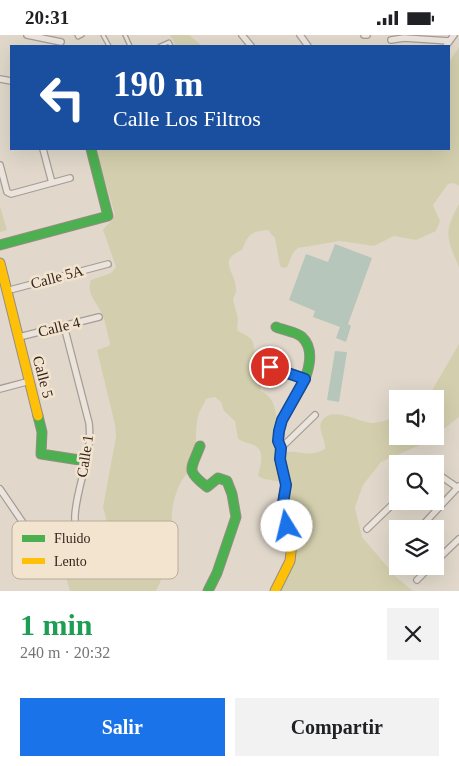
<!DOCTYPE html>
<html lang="es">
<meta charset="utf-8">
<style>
body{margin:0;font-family:"Times New Roman",serif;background:#f2f2f2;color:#202124;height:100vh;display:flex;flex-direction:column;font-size:19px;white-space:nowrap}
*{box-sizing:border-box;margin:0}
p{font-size:16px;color:#757577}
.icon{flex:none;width:28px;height:28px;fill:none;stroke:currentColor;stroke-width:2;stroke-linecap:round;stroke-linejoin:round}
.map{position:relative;height:556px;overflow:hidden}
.sheet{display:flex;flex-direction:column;background:#fff;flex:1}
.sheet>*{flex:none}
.banner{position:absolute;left:10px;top:10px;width:440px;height:105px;border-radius:0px;box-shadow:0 5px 20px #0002;background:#1a4fa0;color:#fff;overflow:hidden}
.controls{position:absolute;left:389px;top:355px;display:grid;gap:10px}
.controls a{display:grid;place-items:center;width:55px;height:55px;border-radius:0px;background:#fff;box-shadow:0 5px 20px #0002;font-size:25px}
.pin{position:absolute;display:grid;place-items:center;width:42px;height:42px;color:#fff;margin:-21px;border:2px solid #fff;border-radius:50%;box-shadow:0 1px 5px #0007}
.me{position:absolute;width:55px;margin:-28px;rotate:351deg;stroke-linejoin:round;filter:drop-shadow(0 0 4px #0008)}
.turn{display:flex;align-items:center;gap:18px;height:105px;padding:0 20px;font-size:22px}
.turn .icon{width:65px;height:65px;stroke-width:2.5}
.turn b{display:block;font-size:35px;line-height:42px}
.round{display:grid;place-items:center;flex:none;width:52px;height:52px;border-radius:0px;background:#f2f2f2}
.overview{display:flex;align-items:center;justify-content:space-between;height:85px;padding:0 20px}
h1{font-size:30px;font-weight:600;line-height:38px;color:#1e9e55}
.action{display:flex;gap:10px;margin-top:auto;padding:10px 20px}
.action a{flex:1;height:58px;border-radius:0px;background:#1a73e8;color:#fff;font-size:20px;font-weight:600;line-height:58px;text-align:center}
.action a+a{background:#f2f2f2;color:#202124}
.status{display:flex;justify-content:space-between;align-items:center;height:35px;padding:0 25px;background:#fff;direction:ltr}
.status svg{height:14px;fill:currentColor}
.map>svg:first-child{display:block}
</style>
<div class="status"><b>20:31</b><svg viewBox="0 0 49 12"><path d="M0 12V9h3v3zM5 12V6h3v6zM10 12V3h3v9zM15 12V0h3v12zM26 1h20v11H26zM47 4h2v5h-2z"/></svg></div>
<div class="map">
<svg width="459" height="556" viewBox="0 0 459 556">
<rect width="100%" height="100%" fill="#e1d8cb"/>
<path fill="#d3cfae" d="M170,0H189L202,11H176Z
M459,12V151L454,148L448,149L433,170L440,186L436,196L416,205L394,201L374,211L340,206L298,213L293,218L287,232L283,233L280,231L275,203L268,195C251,197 249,198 242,215C216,226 236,236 236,254C237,258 234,261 233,265L238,283L237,295C255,306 253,302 255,324L267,330L260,356C284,364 275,403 275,421C276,430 280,439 282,447L264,444L258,441C260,431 266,416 254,410C249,408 243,407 238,404L235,386L224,376L221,367L215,362L206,364C204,369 201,374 199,378C194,393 198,413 192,429C190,437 183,442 180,449C171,468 168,490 178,509L156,556H70L66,542L81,532L119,520L122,516L106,484L103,472L116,402L115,390L97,315L109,311L110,308C107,298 106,286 101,277C96,267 86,258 91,245L111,238L116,232L103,195C107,189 112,187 115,180L96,114H449V27Z
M459,169V232C447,204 443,197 459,169Z
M0,171L7,195L0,197Z
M459,309V382L427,407L381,427L363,450L358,464L355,473L362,502L396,542L413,556H279L293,532L297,511L287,480V470L291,452L284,426V417C302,415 307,423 325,414C326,405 318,395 321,388C329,369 358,387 371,388C380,388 390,384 397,381L398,401H435V364H427Z"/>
<path fill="#b6c6ba" d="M335,209L372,223L348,289L351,291L346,307L336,303L340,292L313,282L315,276L289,265L306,219L328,227Z
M335,316L347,317L339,367L327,365Z"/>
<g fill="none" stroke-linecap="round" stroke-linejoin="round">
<defs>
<path id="lane" d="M77,0L78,2L82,0
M103,0L109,11
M125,0L130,11
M160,11L169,7L171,11"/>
<path id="street" d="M27,0L61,7
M242,0L251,11
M300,0L308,11
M364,0H367
M391,5L404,3L449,6
M446,11L454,0
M0,44L11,46
M43,114L52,148
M0,130L7,157L11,159L70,143
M6,256L108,229
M64,291L89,388C93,420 77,449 75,480C74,495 81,508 88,521
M19,302L99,282
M270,332L305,344
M0,354L30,346
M281,413L315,380
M435,437L458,453
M0,454L30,498L33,512
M367,494L398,464
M419,494L459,451
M394,520L398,516
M435,527L459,504
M417,545L431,531"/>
<path id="fast" d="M0,210L108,181L91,114
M276,292C283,295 297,297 302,302C316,315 308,339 301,352
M38,381L42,397L41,419L86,426
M200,411C191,435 185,435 207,452L218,443L227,446L232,459L236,482L217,538L208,556"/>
<path id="slow" d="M0,228L38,381
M275,556L290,526L292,508L282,474L286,450L280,424L281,413L278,406L279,396L282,385L301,352"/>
</defs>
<use href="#lane" stroke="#a69d95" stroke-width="5.5"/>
<use href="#street" stroke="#a69d95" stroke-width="8"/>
<use href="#fast" stroke="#968d84" stroke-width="11"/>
<use href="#slow" stroke="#968d84" stroke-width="11"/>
<use href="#lane" stroke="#eae4dc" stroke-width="3"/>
<use href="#street" stroke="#eae4dc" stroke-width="5.5"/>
<use href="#fast" stroke="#4caf50" stroke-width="9"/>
<use href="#slow" stroke="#ffc107" stroke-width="9"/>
</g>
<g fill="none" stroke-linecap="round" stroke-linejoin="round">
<defs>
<path id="route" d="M270,332L305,344L282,385L279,396L278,406L281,413L280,424L286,450L282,474L287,491"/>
</defs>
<use href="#route" stroke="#114b97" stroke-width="12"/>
<use href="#route" stroke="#1a73e8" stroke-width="9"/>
</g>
<g text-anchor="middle" stroke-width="5" stroke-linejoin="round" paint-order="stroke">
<g font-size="15" fill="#34251d" stroke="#f3e4d0">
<text transform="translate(57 242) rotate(-15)" y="5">Calle 5A</text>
<text transform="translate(59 292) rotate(-14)" y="5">Calle 4</text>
<text transform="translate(43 342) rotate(75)" y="5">Calle 5</text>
<text transform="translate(85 421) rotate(-81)" y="5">Calle 1</text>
</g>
</g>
<rect x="12" y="486" width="166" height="58" rx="8" fill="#f3e4d0" stroke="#baab9a" stroke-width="1"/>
<rect x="22" y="500" width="23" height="7" fill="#4caf50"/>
<rect x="22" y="523" width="23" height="6" fill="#ffc107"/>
<g font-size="14" fill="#34251d">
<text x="54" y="508">Fluido</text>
<text x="54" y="531">Lento</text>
</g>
</svg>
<div class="controls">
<a><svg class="icon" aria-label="sound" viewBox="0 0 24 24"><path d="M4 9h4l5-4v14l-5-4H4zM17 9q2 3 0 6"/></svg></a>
<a><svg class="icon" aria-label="search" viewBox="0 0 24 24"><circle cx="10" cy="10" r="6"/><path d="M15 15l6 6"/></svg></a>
<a><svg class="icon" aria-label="layers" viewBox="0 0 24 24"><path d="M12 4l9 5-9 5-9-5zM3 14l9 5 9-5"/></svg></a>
</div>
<div class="pin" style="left:270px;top:332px;background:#d93025"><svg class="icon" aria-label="arrive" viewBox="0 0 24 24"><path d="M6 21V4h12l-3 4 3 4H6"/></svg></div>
<svg class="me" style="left:287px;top:491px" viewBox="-20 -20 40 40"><circle r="19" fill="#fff"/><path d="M0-13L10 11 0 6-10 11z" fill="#1a73e8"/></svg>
<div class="banner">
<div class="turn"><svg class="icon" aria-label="left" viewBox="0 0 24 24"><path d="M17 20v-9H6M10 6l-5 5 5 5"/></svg><div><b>190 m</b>Calle Los Filtros</div></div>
</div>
</div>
<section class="sheet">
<div class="overview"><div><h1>1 min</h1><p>240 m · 20:32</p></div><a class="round"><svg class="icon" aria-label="close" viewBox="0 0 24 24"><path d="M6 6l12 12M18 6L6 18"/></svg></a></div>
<div class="action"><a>Salir</a><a>Compartir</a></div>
</section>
